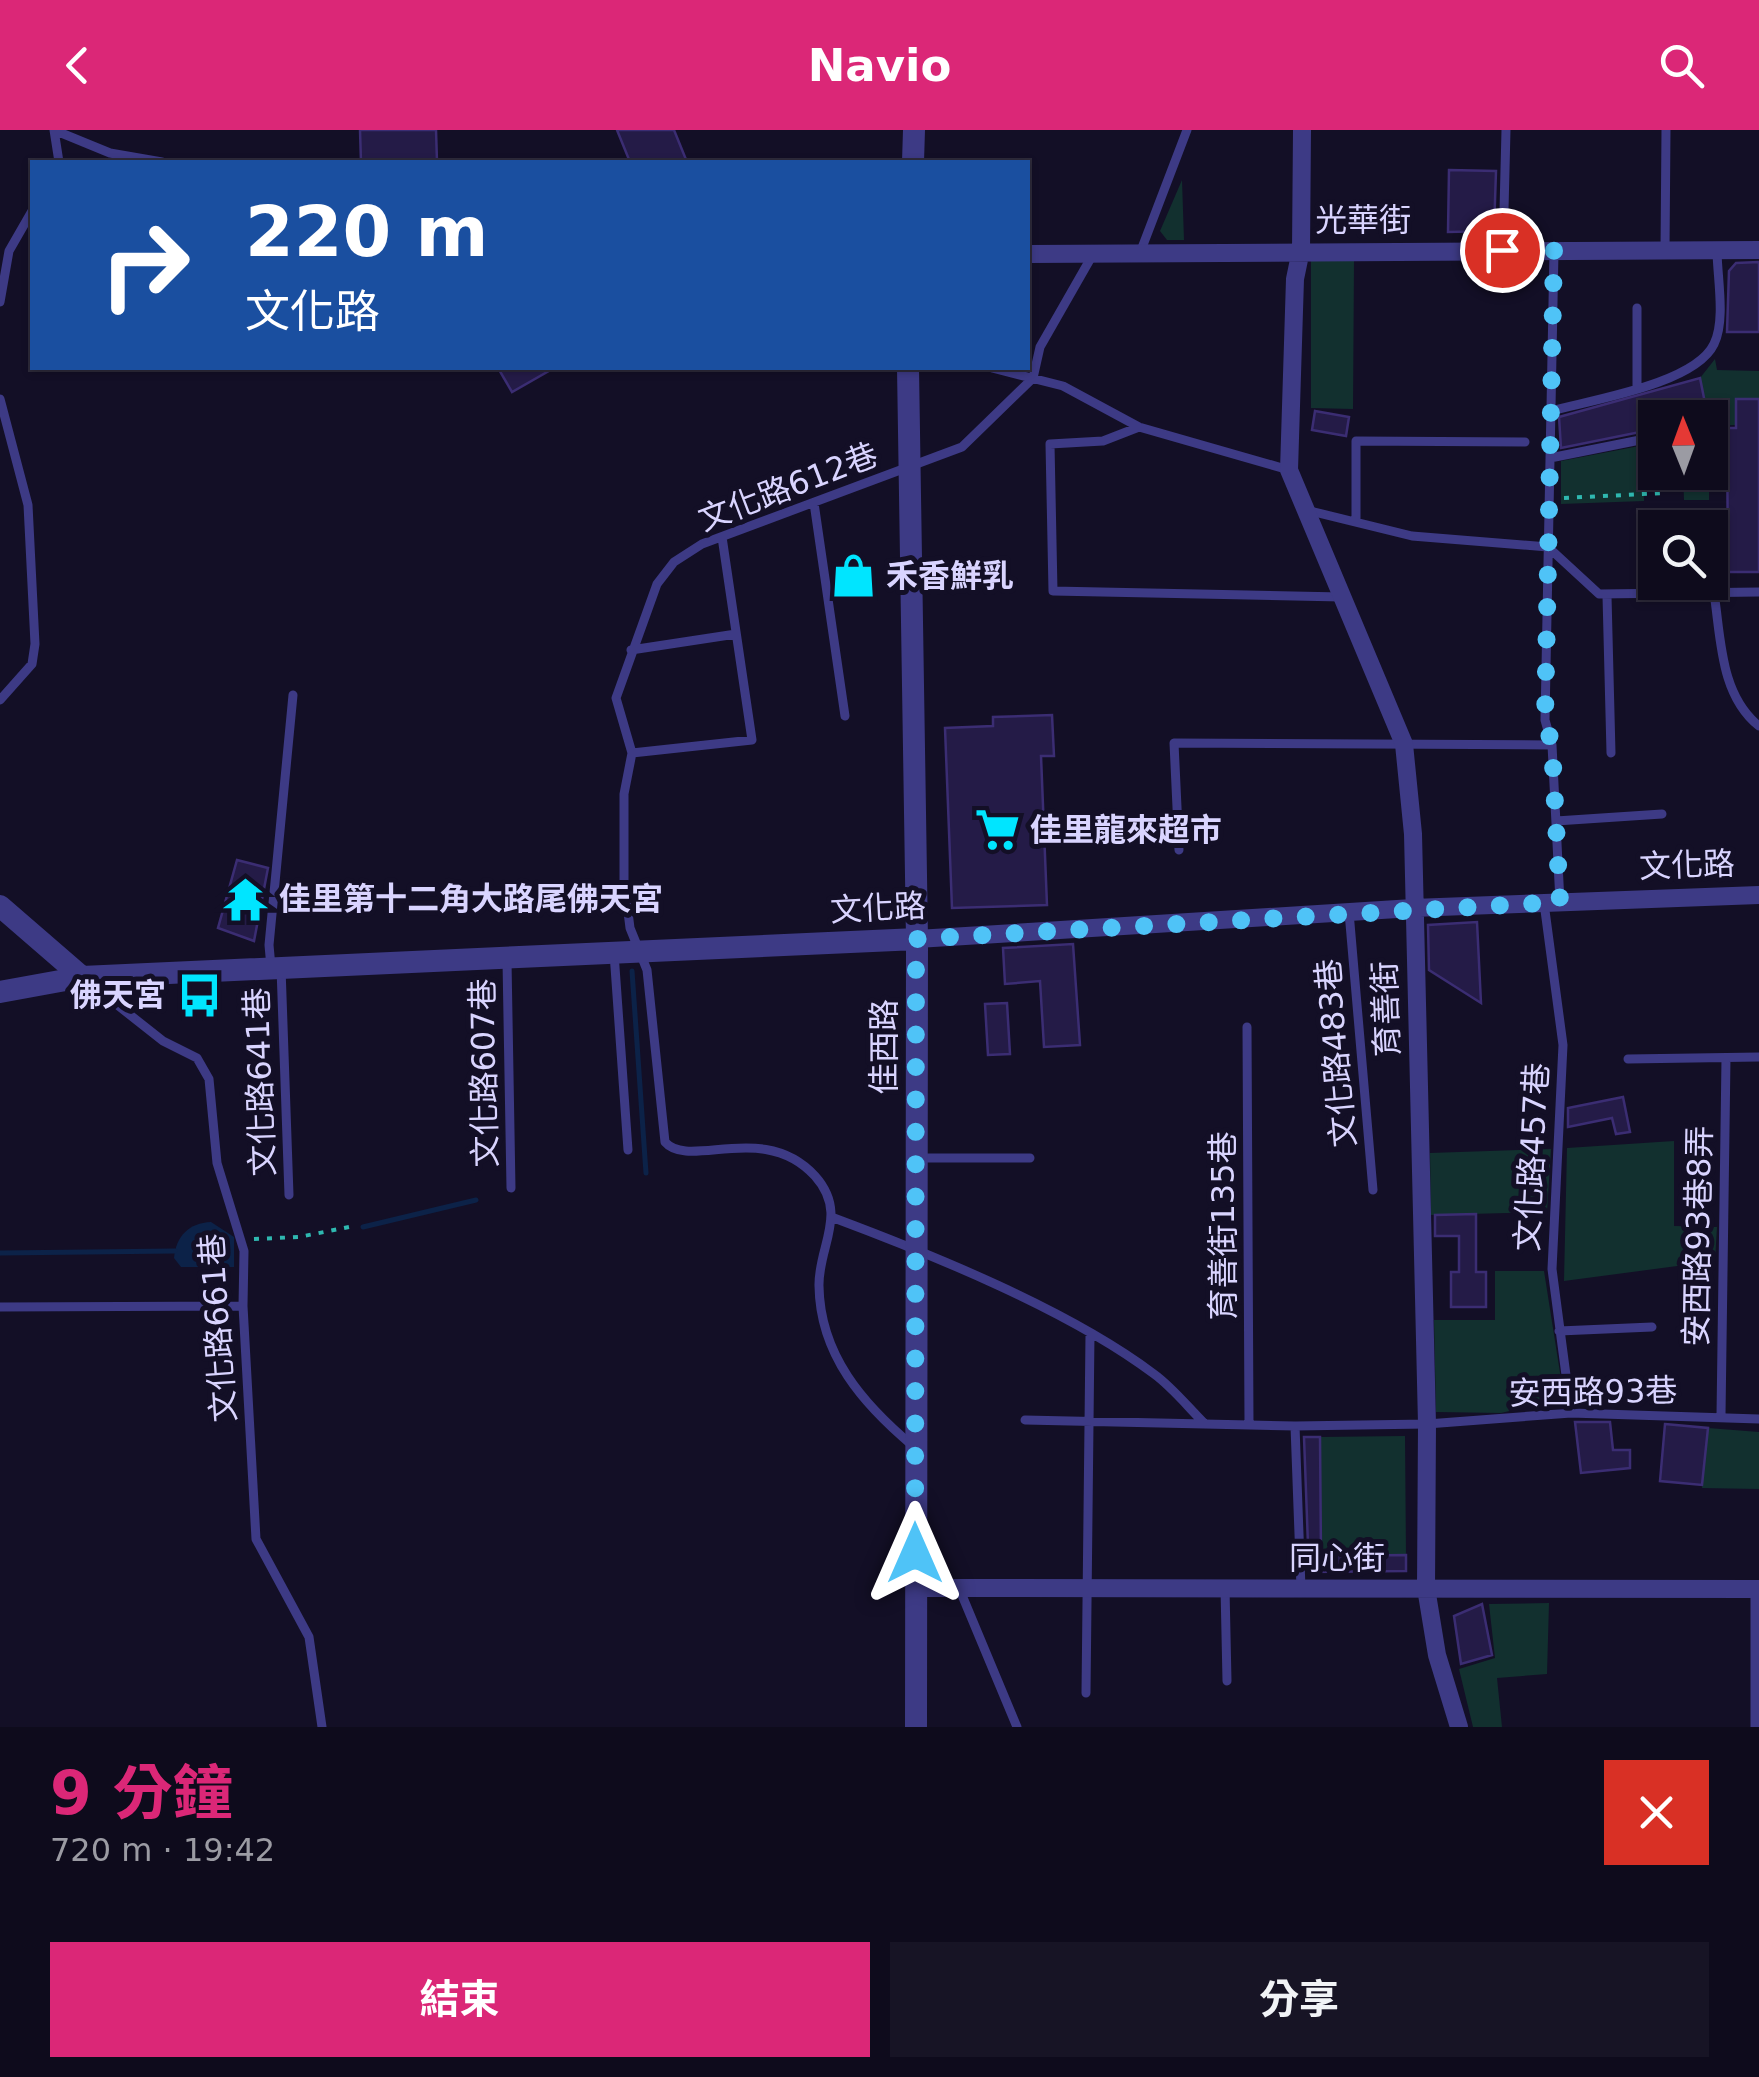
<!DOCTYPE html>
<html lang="zh-TW">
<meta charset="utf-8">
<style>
body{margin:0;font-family:"DejaVu Sans","Noto Sans TC",sans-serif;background:#171425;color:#f1f3f6;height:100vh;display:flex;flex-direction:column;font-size:38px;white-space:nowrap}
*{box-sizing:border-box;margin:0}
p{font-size:32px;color:#9b9ba3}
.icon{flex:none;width:55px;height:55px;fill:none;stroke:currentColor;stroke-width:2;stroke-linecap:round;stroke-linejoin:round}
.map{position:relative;height:1597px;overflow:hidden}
.details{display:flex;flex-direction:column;background:#0e0b1c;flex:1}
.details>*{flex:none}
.top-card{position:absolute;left:30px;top:30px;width:1000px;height:210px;border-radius:0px;box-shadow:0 2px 8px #0004,0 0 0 2px #2e2b3b;background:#1a4fa0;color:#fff;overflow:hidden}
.needle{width:65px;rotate:359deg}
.tools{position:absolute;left:1638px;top:270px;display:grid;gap:20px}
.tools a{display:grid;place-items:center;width:90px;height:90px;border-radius:0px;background:#0e0b1c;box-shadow:0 2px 8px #0004,0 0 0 2px #2e2b3b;font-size:50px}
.pin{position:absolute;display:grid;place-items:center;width:85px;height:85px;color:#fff;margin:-42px;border:5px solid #fff;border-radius:50%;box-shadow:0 2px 10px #0007}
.me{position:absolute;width:110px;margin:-55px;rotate:0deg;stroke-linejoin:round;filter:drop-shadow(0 0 8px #0008)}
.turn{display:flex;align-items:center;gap:35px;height:210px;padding:0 50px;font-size:45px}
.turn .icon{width:130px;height:130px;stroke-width:2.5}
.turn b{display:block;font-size:70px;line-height:85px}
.round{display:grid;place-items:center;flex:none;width:105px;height:105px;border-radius:0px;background:#171425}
.summary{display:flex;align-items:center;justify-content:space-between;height:170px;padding:0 50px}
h1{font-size:60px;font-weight:700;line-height:75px;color:#db2777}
.cta{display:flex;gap:20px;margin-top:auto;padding:20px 50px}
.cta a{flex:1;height:115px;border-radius:0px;background:#db2777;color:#fff;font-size:40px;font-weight:700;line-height:115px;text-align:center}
.cta a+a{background:#171425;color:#f1f3f6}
header{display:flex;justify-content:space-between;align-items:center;height:130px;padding:0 50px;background:#db2777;color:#fff;font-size:45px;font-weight:700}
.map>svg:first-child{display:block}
</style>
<header><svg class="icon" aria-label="back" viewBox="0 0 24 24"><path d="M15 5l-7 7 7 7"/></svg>Navio<svg class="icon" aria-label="search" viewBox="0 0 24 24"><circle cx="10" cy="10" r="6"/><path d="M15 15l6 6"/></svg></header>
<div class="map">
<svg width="1759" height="1597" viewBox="0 0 1759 1597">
<rect width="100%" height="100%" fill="#130f26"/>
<path fill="#12302f" d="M1182,50L1184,110H1167L1160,101Z
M1311,131H1354L1353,279L1311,278Z
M1715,229L1717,240L1759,241V269H1736V295L1710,296L1700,248Z
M1655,313V333L1643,334L1644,371L1561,374V331Z
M1683,343H1709V370H1684Z
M1674,1011V1096L1717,1097L1715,1131L1564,1151L1567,1018Z
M1551,1019L1547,1082L1431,1085L1430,1023Z
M1495,1141H1544L1564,1268L1501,1283L1436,1282L1434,1190H1495Z
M1708,1298L1759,1302V1359L1702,1358Z
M1405,1306L1406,1425L1321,1426L1320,1307Z
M1549,1473L1547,1544L1497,1548L1502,1597H1473L1459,1539L1495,1528L1489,1474Z"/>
<path fill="#0c2248" d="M211,1092L234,1107V1137H181L174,1128C176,1106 189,1093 211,1092Z"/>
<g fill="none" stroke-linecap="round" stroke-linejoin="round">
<path stroke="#0c2248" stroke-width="5" d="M632,841L646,1043
M363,1097L476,1070
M0,1123L175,1121"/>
</g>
<path fill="#241b47" stroke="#3b2d73" stroke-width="2.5" d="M360,0H436L437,32H361Z
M617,0H674L687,32H630Z
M1449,40L1496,41L1494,101L1448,102Z
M1759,132V202H1727L1729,141L1736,133Z
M498,238H554L512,262Z
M1700,248L1708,288H1655V299L1561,318L1559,287Z
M1736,269H1759V442H1728L1727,298H1736Z
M1315,281L1349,287L1346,306L1312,300Z
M1052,585L1054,626H1041L1047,775L952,778L945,598L993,596V587Z
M237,730L268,738L254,811L218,798Z
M1477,792L1481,873L1429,840L1428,795Z
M1073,814L1080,915L1044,917L1040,851L1005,854L1003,818Z
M1007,873L1010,924L988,925L985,874Z
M1623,967L1630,1002L1616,1004L1612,988L1568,997V978Z
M1476,1084V1142H1486V1177H1451V1142H1459V1106H1435V1085Z
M1575,1292H1610L1613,1320H1630V1338L1581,1343Z
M1665,1294L1708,1298L1702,1355L1660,1351Z
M1304,1307H1320L1321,1426L1406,1425V1441L1309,1442Z
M1482,1474L1492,1525L1461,1534L1454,1486Z"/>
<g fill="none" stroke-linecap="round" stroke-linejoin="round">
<path stroke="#2fb8b0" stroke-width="4" stroke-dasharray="5 8" stroke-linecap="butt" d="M1564,368L1664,363
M254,1109L299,1107L354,1096"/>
<path stroke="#3d3a85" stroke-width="9" d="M54,0L110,23L162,32
M54,0L59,32
M1503,120L1506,0
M1665,120L1666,0
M1554,121L1545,590L1552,615L1560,772
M1140,123L1187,0
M0,172L9,121L32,81
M1637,178V258
M992,238L1063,256L1139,297L1289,340
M0,269L28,375L35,514L32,534L0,570
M1551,281C1591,270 1695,254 1714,214C1726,190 1717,146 1717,120
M1139,297L1103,311L1050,314L1053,461L1342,467
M1550,328L1655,307
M814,373L845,586
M1306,380L1412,406L1548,417
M1356,391V311L1525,312
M1548,417L1599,464L1759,462
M1714,463C1721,508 1720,565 1759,596
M1607,466L1611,623
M631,520L736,504
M632,623L752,610L722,407
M1556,691L1662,684
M1179,720L1174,613L1552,615
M1544,773L1563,915L1552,1139L1571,1283
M1349,782L1373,1060
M614,823L628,1020
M507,831L511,1058
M271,837L269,815L293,565
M281,838L289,1065
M87,851L163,911L197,928L209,949L217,1033L244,1121L243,1176L256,1409L309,1507L322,1597
M1247,897L1249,1295
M1628,929L1759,927
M918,1028H1030
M834,1088C933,1125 1069,1180 1154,1244C1172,1257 1188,1277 1204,1293
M0,1177L243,1176
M1559,1201L1652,1197
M1721,1285L1726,928
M1025,1290L1295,1296L1427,1294L1571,1283L1759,1289
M1295,1296L1301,1458
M913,1316C863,1274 820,1225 819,1156C818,1116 849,1084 815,1046C764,990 689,1040 665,1012L647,840L630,798L624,750V664L632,623L616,568L657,454L674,432L702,414L962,317L1033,248L1040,217L1092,126
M959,1458L1017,1597
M1225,1458L1227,1551
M1755,1459V1597
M1086,1563L1090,1204"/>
<path stroke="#3d3a85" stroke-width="18" d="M1302,0L1301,120L1295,149L1289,340L1404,614L1413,704L1427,1294L1426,1458L1437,1525L1459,1597
M1028,124L1759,120
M917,809L1413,778L1759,765
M915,1458L1759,1459"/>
<path stroke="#3d3a85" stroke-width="22" d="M913,32L914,0
M908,238L917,809L916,1597
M0,776L82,847
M0,862L82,847L917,809"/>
</g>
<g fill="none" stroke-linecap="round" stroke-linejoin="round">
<path stroke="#4fc3f7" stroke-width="18" stroke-dasharray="0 32.4" d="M915,1423L916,809L1560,772L1552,615L1545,590L1554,120H1502"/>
</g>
<defs>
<symbol id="shop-bare" viewBox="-9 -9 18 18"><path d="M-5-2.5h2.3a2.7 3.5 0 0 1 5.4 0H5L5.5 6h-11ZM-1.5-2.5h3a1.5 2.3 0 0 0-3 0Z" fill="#00e5ff" stroke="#130f26" stroke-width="2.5" paint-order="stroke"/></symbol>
<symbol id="supermarket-bare" viewBox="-9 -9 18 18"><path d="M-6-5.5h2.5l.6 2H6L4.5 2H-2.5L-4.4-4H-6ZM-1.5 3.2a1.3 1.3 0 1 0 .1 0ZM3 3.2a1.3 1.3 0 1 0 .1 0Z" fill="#00e5ff" stroke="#130f26" stroke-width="2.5" paint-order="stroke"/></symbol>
<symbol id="temple-bare" viewBox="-9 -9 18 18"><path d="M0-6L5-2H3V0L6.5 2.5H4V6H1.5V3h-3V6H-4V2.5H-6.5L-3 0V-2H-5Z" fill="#00e5ff" stroke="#130f26" stroke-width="2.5" paint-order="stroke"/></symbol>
<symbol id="bus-bare" viewBox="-9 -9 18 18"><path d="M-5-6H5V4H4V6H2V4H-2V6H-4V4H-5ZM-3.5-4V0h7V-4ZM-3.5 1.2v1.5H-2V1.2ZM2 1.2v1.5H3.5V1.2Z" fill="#00e5ff" stroke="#130f26" stroke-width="2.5" paint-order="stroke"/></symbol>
</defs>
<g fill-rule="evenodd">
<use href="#shop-bare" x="822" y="414" width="63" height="63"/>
<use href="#supermarket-bare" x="966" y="668" width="63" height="63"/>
<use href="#temple-bare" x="214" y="738" width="63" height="63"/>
<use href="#bus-bare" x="168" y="834" width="63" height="63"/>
</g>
<g text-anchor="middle" stroke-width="10" stroke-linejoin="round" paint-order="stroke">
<g font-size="32" fill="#d9d4ff" stroke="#130f26">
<text x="1363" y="101">光華街</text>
<text transform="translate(788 357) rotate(-21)" y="11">文化路612巷</text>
<text transform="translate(1687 735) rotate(-2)" y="11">文化路</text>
<text transform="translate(878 778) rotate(-3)" y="11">文化路</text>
<text transform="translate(1386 879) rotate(-92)" y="11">育善街</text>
<text transform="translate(884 917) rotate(-90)" y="11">佳西路</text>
<text transform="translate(1336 923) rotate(-95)" y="11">文化路483巷</text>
<text transform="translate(484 943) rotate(-91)" y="11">文化路607巷</text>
<text transform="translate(260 952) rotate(-92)" y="11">文化路641巷</text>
<text transform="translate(1532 1027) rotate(-87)" y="11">文化路457巷</text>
<text transform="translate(1223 1096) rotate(-90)" y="11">育善街135巷</text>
<text transform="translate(1698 1106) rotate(-89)" y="11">安西路93巷8弄</text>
<text transform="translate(218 1198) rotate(-94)" y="11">文化路661巷</text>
<text transform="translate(1593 1262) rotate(-1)" y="11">安西路93巷</text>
<text x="1337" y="1439">同心街</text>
</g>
<g font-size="32" font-weight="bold" fill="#d9d4ff" stroke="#130f26" text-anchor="start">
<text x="886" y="457">禾香鮮乳</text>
<text x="1030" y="711">佳里龍來超市</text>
<text x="279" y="780">佳里第十二角大路尾佛天宮</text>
<text x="166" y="876" text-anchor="end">佛天宮</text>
</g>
</g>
</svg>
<div class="tools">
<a><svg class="needle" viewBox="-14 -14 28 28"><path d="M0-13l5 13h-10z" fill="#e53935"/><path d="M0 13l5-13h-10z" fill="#9b9ba3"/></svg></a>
<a><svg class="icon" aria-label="search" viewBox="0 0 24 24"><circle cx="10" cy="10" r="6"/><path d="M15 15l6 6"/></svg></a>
</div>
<div class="pin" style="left:1502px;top:120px;background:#d93025"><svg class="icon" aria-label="arrive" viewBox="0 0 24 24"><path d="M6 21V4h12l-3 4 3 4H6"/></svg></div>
<svg class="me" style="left:915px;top:1423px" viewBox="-20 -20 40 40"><path d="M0-17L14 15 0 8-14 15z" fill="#4fc3f7" stroke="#fff" stroke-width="4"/></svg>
<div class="top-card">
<div class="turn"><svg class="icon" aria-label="right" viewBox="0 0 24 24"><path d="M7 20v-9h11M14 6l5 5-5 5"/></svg><div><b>220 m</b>文化路</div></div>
</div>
</div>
<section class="details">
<div class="summary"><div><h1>9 分鐘</h1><p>720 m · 19:42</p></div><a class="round" style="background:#d93025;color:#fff"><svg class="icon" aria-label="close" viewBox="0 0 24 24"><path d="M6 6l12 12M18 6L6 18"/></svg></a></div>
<div class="cta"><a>結束</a><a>分享</a></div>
</section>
